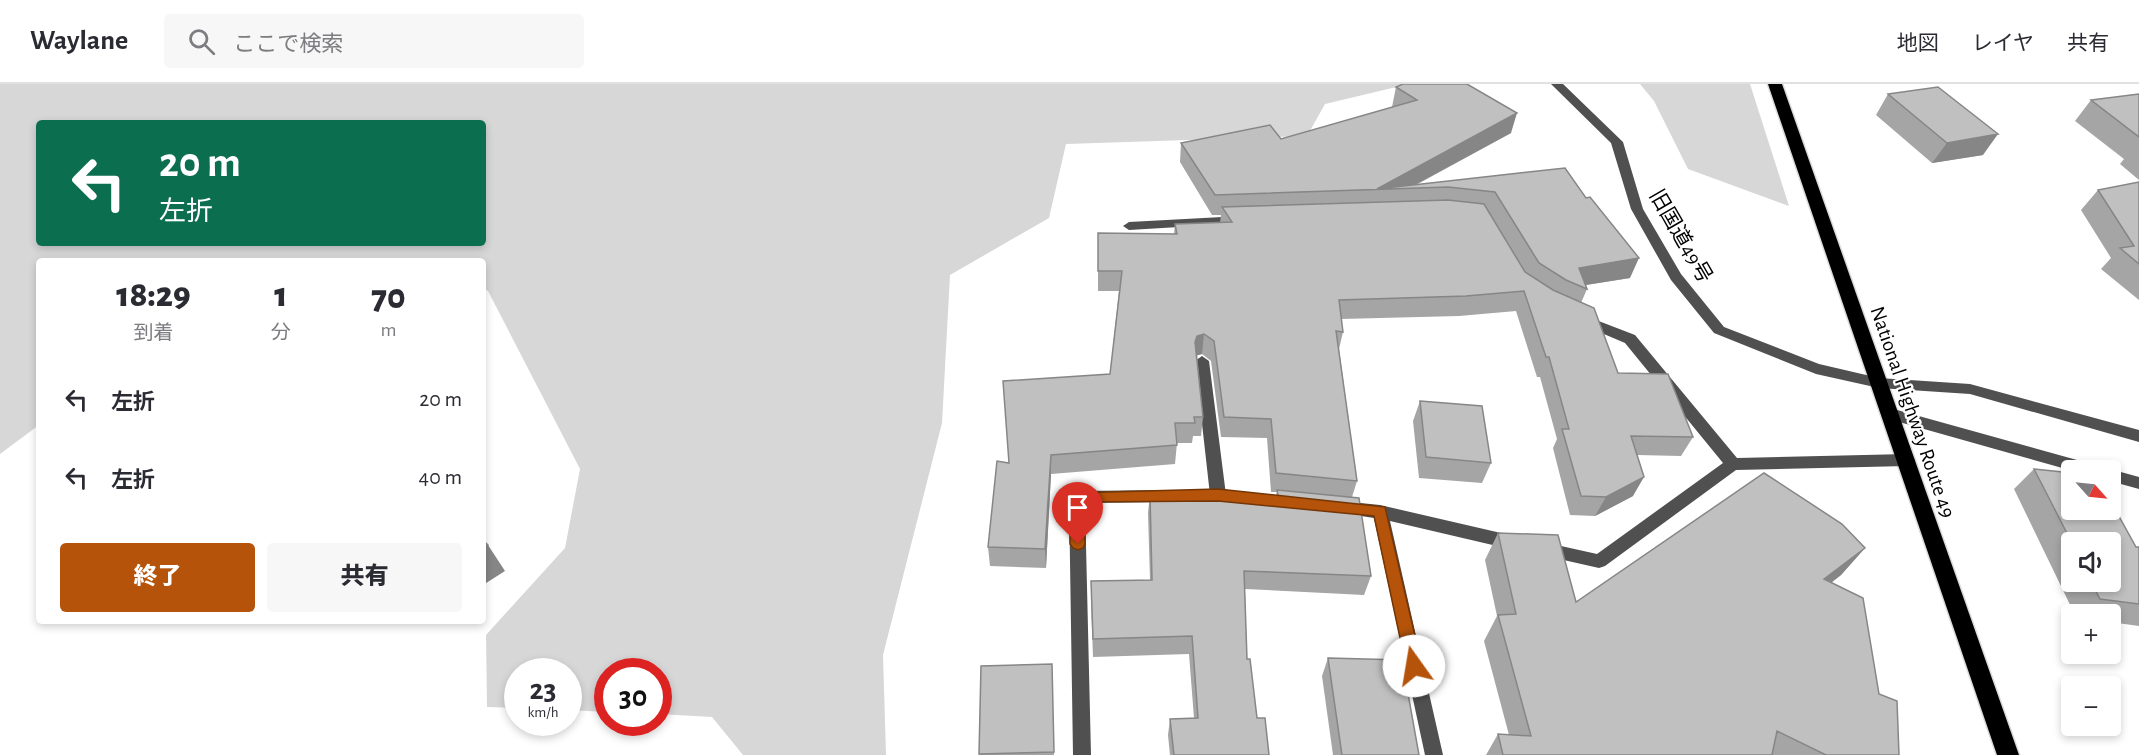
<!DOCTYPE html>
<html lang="ja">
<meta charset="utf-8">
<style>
body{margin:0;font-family:"Alegreya Sans","Noto Sans JP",sans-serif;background:#f7f7f7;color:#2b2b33;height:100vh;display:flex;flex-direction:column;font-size:22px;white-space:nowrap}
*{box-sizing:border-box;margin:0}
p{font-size:20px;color:#7c7c81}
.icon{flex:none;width:33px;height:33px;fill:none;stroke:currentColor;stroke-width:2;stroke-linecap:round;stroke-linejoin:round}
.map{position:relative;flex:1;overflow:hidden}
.details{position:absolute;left:36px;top:174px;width:450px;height:366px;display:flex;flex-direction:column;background:#fff;border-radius:6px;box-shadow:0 3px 9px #0003}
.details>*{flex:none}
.banner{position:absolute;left:36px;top:36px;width:450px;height:126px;border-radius:6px;box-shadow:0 3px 9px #0003;background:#0b6e4f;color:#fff;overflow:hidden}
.needle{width:39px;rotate:117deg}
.buttons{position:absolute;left:2061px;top:376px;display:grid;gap:12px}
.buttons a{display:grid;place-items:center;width:60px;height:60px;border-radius:6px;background:#fff;box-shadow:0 3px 9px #0003;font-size:30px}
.speed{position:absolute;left:504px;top:574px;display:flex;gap:12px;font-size:30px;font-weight:700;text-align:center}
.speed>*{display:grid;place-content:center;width:78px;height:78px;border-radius:50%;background:#fff;box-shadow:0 3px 9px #0003;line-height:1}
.speed small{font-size:15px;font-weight:400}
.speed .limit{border:9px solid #d22;background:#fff;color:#111}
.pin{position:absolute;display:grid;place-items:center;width:51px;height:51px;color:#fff;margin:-62px -26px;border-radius:50% 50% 50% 0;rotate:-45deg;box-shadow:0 0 6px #0007}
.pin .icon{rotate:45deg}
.me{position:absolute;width:66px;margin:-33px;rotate:347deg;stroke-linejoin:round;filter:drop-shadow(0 0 4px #0008)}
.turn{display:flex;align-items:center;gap:21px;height:126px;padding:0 24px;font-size:27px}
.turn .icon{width:78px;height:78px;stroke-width:2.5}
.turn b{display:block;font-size:42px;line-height:51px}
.eta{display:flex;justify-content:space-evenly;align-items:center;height:102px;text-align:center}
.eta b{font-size:36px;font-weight:800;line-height:42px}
.button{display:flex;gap:12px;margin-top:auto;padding:12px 24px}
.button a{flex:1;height:69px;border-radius:6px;background:#b45309;color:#fff;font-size:24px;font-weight:800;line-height:69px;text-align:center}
.button a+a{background:#f7f7f7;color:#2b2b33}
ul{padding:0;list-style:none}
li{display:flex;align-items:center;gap:18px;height:78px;padding:0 24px}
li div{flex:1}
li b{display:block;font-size:22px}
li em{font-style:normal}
header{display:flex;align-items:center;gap:36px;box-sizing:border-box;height:84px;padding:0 30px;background:#fff;border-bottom:2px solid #e1e1e2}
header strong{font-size:28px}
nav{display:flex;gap:33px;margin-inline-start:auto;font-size:21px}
.search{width:420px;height:54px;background:#f7f7f7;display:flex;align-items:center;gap:15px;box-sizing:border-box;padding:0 21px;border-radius:6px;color:#7c7c81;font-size:22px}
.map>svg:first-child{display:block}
</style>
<header>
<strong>Waylane</strong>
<div class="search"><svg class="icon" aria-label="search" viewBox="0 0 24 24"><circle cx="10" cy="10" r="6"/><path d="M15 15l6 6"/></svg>ここで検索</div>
<nav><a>地図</a><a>レイヤ</a><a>共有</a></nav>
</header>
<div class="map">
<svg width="2139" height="671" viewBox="0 0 2139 671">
<rect width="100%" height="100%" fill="#fff"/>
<path fill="#d7d7d7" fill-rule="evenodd" d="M0,0H1409L1325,20L1307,52L1066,60L1049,134L950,191L942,339L883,571L886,671H743L712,633L659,630L658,588H608L607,628L569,626L568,588H518L517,624L487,623L486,551L565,464L580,385L488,207L483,204V177H39V341L0,370ZM39,39H483V159H39Z
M1640,0H1750L1789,122L1688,85L1654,17Z"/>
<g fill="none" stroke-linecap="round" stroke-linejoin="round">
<defs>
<path id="highway" d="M1768,0H1782L2019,671H1997Z"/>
</defs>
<use href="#highway" stroke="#dbdbdb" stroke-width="3"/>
<path fill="#505050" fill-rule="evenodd" d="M1551,0H1563L1623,58L1643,125L1681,190L1724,243L1819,280L1879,294L1970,300L2139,346V358L1970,310L1879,304L1816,290L1714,249L1671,196L1631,125L1611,59Z
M1241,132L1246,133L1247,136L1246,139L1129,146L1123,142L1129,138Z
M1583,231L1635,251L1737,374L1907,370L1912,372L1915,376L1912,380L1907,382L1736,386L1605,482L1599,484L1537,470L1535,465L1537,460L1543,458L1597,470L1723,379L1625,259L1578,239L1576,236Z
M1202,272L1209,277L1226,411L1224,415L1218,417L1212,415L1210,411L1195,277Z
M1890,324L2095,381L2101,383L2103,387H2073L1885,334L1883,330L1885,326Z
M2110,385L2139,393V405L2110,397V387H2104Z
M1171,406L1177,408L1179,412L1177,416L1171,418L1085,419L1091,671H1073L1069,413L1071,409L1077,407Z
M1341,417L1380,421L1514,452L1520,454L1522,459L1520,464L1514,466L1390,437L1443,671H1425L1374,434L1335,428L1333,423L1335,418Z"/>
<use href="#highway" fill="#000" fill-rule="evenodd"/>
</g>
<path fill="#a5a5a5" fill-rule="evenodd" d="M1396,3L1511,49L1416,101L1565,84L1630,194L1586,201L1587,205L1581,219L1618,289L1693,353L1681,372L1637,371L1633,412L1595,432L1570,431L1553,364L1557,355L1540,293H1537L1516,227L1459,232L1341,235L1343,248L1339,265L1357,397L1352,413L1371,492L1364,511L1245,505L1247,575L1257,634L1269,671H1170L1168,651L1170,635L1194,634L1189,570L1093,573L1091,515V497L1150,496L1148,429L1150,410L1276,412L1277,408H1271L1267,354L1221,353L1211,277L1202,270L1197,271L1203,333L1201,352H1193L1192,359H1177L1175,380L1051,390L1046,484L990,482L988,463L1009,379L1110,290L1119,207H1098V149L1174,150L1175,140L1220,139L1221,131H1212L1180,78L1181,59L1281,55L1392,23Z
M1888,10L1983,71L1932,79L1876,31Z
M2139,10V96L2120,80L2124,75L2075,37L2091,16Z
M2139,98V216L2101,185L2111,174L2081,126L2098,106Z
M1420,317L1491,379L1482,399L1419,394L1413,337Z
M2034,385L2072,426L2136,463H2139V542L2110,538V531H2075L2014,405ZM2072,459L2110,498H2072Z
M1498,449L1576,518L1865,464L1841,491L1831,499L1879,610L1899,671H1486L1498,650L1509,651L1484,557L1497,532L1485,476Z
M1328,574L1419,671H1333L1322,592Z
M1052,580L1054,671H979L981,582Z"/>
<path fill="#868686" d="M1517,29L1511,49L1409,104L1377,105Z
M1998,50L1983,71L1932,79L1947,59Z
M1639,174L1630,194L1579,202V184Z
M1204,250L1202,270L1195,272V258L1197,252Z
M1051,371V390L1046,484L1045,465Z
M1644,393L1633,412L1595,432L1606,413Z
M488,461L505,487L483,501V464Z
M1865,464L1841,491L1800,522L1824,495Z"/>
<path fill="#c0c0c0" stroke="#868686" stroke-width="1.5" d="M1403,0H1467L1517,29L1377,105L1565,84L1586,114L1590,113L1639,174L1579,184L1587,205L1566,196L1539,179L1495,108L1448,103L1215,111L1181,59L1270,41L1281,55L1417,16L1396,3Z
M1938,3L1998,50L1947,59L1888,10Z
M2139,10V53L2091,16Z
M2139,98V180L2120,164L2134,162L2098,106Z
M1448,116L1484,120L1525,188L1553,206L1594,224L1618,289L1668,290L1693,353L1631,352L1644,393L1606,413L1581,412L1562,345H1569L1549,273H1546L1524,207L1466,212L1339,216L1343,248L1336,247L1357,397L1276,389L1271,335L1224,333L1214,257L1204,250L1197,252L1195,258L1203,333H1194L1195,339H1175L1177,361L1051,371L1045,465L988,463L997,377L1009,379L1003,297L1110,290L1122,187H1098V149L1177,150L1175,140L1232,138L1222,123Z
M1420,317L1482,322L1491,379L1426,373Z
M2034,385L2072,389V426H2107L2116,427L2136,463H2139V520L2100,515L2091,498H2110V459H2072Z
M1764,389L1842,440L1865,464L1824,495L1863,514L1879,610L1897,617L1899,671H1826L1777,647L1772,671H1503L1498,650L1531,652L1498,531L1516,530L1498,449L1558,451L1576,518Z
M1277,406L1359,414L1371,492L1244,487L1247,575H1250L1257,634H1265L1269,671H1174L1170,635L1198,634L1192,552L1093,555L1091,497L1152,496L1150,410L1278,412Z
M483,456L488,461L483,464Z
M1328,574L1402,576L1419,671H1342Z
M1052,580L1054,668L979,670L981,582Z"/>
<path fill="#b45309" stroke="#753606" stroke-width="1.5" d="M1218,405L1385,423L1422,582L1420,587L1414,589L1408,587L1406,582L1374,432L1218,417L1084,418L1085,460L1083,464L1078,466L1073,464L1070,460V413L1072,409Z"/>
<g text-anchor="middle" stroke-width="4.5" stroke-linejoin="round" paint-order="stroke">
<g font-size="21" fill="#000" stroke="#fff">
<text transform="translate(1681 152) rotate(60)" y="7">旧国道49号</text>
<text transform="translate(1913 328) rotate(71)" y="7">National Highway Route 49</text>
</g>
</g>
</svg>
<div class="buttons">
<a><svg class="needle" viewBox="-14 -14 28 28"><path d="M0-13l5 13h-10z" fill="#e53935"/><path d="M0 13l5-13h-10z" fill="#7c7c81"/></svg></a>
<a><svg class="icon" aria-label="sound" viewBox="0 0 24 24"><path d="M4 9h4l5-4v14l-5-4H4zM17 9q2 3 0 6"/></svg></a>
<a>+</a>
<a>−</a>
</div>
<div class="speed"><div>23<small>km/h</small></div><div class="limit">30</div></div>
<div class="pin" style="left:1078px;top:460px;background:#d93025"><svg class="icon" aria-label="arrive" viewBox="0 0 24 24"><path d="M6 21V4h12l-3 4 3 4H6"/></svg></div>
<svg class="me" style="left:1414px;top:582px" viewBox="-20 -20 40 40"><circle r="19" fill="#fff"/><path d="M0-13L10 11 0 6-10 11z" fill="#b45309"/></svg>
<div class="banner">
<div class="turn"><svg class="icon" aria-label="left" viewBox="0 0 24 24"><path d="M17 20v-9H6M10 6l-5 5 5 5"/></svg><div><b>20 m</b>左折</div></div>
</div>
<section class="details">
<div class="eta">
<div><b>18:29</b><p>到着</p></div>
<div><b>1</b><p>分</p></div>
<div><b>70</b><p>m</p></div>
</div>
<ul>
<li><svg class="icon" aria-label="left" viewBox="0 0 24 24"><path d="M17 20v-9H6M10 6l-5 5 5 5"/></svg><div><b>左折</b></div><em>20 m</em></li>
<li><svg class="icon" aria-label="left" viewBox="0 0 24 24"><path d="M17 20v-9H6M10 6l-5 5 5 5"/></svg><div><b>左折</b></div><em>40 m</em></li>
</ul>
<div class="button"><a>終了</a><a>共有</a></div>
</section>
</div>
